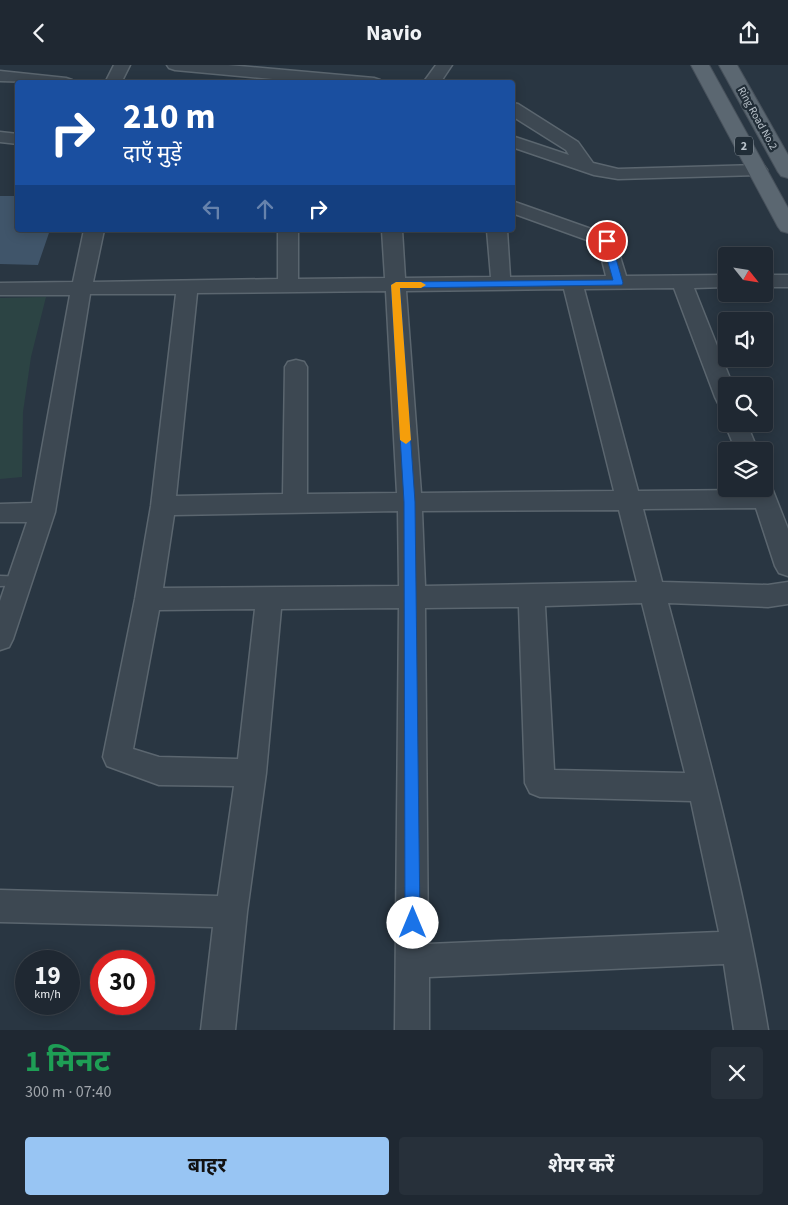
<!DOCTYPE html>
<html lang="hi">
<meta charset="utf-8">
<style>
body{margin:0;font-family:"Source Sans 3","Noto Sans Devanagari",sans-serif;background:#27303a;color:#f1f3f6;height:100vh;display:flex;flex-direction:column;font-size:19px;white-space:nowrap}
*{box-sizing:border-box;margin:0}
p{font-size:16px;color:#a1a6ac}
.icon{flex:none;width:28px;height:28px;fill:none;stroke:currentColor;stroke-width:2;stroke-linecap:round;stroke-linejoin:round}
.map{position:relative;height:965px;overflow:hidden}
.panel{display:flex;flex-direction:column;background:#1f2832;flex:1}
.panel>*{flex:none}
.guide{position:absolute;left:15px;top:15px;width:500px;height:152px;border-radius:5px;box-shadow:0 2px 12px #0003,0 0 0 1px #3c444d;background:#1a4fa0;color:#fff;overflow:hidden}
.needle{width:32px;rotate:120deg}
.tools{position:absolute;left:718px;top:182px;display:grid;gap:10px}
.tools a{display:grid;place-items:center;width:55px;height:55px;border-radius:5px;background:#1f2832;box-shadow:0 2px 12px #0003,0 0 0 1px #3c444d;font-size:25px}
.speed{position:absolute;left:15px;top:885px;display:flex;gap:10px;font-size:25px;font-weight:700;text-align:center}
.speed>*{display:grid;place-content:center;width:65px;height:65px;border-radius:50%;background:#1f2832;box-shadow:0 2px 12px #0003,0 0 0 1px #3c444d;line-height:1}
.speed small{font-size:12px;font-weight:400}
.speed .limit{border:8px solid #d22;background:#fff;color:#111}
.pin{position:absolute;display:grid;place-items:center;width:42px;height:42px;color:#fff;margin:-21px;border:2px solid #fff;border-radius:50%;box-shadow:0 1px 5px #0007}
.me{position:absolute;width:55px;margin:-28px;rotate:0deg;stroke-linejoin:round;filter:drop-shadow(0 0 4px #0008)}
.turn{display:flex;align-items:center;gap:18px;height:105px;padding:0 25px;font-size:22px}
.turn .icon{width:65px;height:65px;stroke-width:2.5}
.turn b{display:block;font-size:35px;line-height:42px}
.lanes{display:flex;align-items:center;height:48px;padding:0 25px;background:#0003;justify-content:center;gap:25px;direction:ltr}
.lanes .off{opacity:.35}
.round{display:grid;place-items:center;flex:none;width:52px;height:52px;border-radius:5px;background:#27303a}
.headline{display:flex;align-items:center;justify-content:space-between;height:85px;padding:0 25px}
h1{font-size:30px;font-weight:700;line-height:38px;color:#1e9e55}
.button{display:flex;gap:10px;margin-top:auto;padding:10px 25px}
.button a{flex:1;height:58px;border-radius:5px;background:#98c5f3;color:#111;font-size:20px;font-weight:700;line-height:58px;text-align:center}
.button a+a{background:#27303a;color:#f1f3f6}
header{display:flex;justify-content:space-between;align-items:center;height:65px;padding:0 25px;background:#1f2832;font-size:22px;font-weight:700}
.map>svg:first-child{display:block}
</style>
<header><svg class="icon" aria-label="back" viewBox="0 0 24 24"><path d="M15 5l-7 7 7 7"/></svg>Navio<svg class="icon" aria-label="share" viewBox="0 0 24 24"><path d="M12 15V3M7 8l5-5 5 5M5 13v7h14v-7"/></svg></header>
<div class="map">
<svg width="788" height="965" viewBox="0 0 788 965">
<rect width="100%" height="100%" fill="#293642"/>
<path fill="#2c4444" d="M46,232L31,292L23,347L22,412L0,414V233Z"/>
<path fill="#40556a" d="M0,131H17L18,165H50L38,200L0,199Z"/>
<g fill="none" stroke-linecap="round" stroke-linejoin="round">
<defs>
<path id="service" d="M0,511L26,512L27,516L26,520L0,521Z"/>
<path id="minor" d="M114,0H130L121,18H105Z
M167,0H228L374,13L380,15L382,18H315L175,5L169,3Z
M436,0H452L440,18H423Z
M0,6L66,13L72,15L74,18L0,16Z
M512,38L518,39L578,77L593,98L618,104L758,100L764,101L767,105L764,109L758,110L618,114L594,110L512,82V71L569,90L566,85L512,51Z
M0,67L18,69V79L0,77Z
M512,136L614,172L626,211L726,210V222L694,223L733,321H726V340L718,338L715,332L674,223L584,224L638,426L750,425L764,424V415L770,418L788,464V511L779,508L775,501L756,443L643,444L662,517L768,520L788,517V539L768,542L668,538C706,680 744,820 768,965H734L724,899L429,912V965H395L399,543L281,544L266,708L247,847L235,965H201L213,862L0,857V825L218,831L234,721L159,720L107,701L103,692L135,534L151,441L176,229H90L55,447L13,574L9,582L0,585V536L27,457H0V439L32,438L70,230H0V218L73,217L84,165H104L93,217L278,214V165H298V214L385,213L382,165H402L405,213L491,212L487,165H507L510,212L606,211L598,179L512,148ZM564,224L614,426L421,428L406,226ZM386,226L397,428L307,429V302L304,297L296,295L288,297L285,302L283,429L176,431L197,228ZM619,445L637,517L425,521L422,446ZM398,446L399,521L163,523L174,450ZM642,538L685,708L554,705L545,541ZM519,542L525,718L530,728L540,732L691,736L719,867L428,879L425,543ZM255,544L238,694L159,692L133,684L159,545Z
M764,210H788V222H764Z
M726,356V359H747L758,386H736L725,359Z"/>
<path id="primary" d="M691,0H709L788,143V168L781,166L778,162Z
M719,0H737L788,90V113L781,111L778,107Z"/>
</defs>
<use href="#service" stroke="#5b666f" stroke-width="3"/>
<use href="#minor" stroke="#5b666f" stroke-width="3"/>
<use href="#primary" stroke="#47515b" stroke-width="2"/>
<use href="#service" fill="#3d4852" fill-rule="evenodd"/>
<use href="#minor" fill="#3d4852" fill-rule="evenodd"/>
<use href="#primary" fill="#5b6771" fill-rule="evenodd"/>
</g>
<path fill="#1a73e8" stroke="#114b97" d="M604,174H610L611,176L623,218L622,220L400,223L415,437L420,858L418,863L413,865L408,863L405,858L404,437L391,220L396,217L613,215L602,176Z"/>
<path fill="#f59e0b" d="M396,217H421L426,220L421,223H400L411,375L406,379L400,375L391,220Z"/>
<g text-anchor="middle" stroke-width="4.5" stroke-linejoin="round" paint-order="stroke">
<g font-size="11" fill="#bac3cb" stroke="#212d37">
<text transform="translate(758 53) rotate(61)" y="4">Ring Road No.2</text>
</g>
<rect fill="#212d37" stroke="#8c969f" stroke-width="1" x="735" y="71.5" width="18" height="19" rx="4"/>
<g font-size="12" font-weight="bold" fill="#bac3cb">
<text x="744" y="85">2</text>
</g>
</g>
</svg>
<div class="tools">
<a><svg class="needle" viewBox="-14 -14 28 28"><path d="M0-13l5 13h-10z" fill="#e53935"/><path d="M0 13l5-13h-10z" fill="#a1a6ac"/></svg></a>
<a><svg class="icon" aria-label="sound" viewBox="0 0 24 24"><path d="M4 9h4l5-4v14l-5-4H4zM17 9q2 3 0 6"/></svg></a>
<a><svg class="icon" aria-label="search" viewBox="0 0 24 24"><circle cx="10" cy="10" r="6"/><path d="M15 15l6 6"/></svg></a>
<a><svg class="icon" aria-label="layers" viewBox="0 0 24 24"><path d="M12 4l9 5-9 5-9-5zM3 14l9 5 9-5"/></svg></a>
</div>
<div class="speed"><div>19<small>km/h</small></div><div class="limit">30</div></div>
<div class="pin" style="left:607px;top:176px;background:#d93025"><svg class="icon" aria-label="arrive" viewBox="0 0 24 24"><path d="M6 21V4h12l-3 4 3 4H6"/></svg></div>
<svg class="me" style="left:413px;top:858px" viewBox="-20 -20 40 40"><circle r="19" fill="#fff"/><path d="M0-13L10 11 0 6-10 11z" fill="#1a73e8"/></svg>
<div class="guide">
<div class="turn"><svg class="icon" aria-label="right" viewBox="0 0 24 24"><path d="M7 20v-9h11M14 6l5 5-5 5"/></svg><div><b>210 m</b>दाएँ मुड़ें</div></div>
<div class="lanes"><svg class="icon off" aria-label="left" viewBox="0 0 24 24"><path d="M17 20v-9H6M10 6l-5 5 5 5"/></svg><svg class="icon off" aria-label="ahead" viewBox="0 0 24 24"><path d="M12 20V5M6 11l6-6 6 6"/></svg><svg class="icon" aria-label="right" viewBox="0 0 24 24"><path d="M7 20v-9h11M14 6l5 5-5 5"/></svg></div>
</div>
</div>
<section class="panel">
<div class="headline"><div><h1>1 मिनट</h1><p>300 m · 07:40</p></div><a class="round"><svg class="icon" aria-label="close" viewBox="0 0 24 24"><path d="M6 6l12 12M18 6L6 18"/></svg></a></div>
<div class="button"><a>बाहर</a><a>शेयर करें</a></div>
</section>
